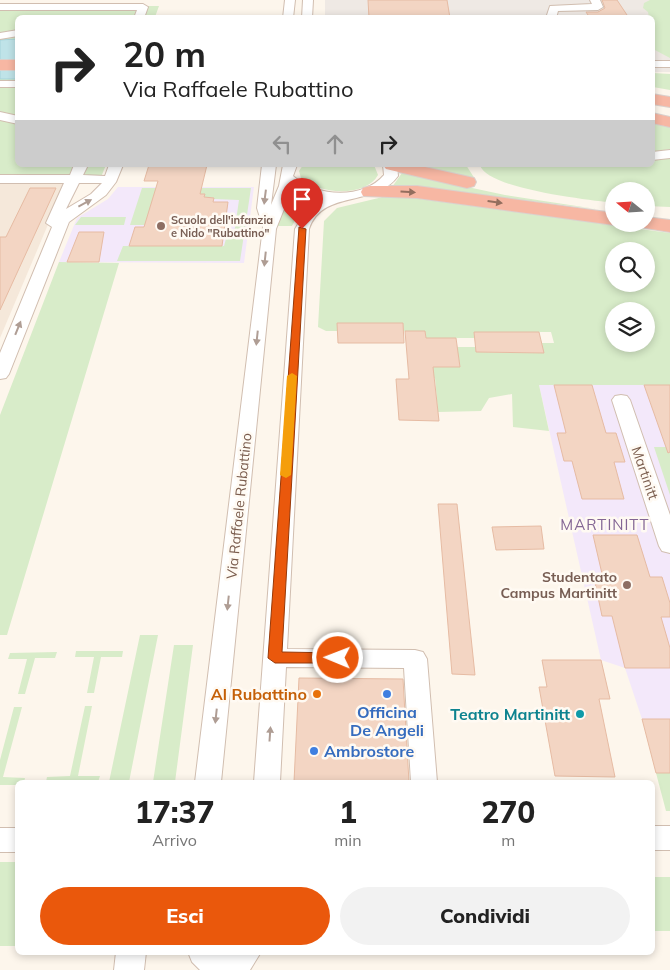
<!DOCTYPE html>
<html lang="it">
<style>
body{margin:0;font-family:Mulish,sans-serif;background:#f2f2f2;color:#222;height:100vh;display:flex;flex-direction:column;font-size:19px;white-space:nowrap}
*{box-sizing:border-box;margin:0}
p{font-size:16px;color:#767676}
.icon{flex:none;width:28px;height:28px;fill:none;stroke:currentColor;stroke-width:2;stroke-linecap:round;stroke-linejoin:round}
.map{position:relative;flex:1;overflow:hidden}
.side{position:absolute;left:15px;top:780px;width:640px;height:175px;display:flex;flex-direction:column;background:#fff;border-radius:8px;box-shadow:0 2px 8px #0003}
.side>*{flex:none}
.banner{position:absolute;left:15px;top:15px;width:640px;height:152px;border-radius:8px;box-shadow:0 2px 8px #0003;background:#fff;color:#222;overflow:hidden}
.needle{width:32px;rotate:288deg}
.controls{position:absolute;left:605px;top:182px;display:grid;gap:10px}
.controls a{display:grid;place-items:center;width:50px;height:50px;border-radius:50%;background:#fff;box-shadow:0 2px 8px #0003;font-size:25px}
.pin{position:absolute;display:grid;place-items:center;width:42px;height:42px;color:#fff;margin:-51px -21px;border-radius:50% 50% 50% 0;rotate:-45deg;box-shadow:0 0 5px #0007}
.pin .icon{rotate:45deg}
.me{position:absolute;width:55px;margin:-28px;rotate:271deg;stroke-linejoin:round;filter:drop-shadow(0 0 4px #0008)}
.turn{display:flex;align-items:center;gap:18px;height:105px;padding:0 25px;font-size:22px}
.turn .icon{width:65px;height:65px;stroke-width:2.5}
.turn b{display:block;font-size:35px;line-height:42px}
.lanes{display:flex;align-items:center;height:48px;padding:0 25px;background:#0003;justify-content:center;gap:25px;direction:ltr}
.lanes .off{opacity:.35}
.eta{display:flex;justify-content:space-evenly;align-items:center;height:85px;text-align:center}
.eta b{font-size:30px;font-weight:800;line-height:35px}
.primary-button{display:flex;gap:10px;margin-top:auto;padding:10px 25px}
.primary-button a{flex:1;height:58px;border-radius:30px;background:#ea580c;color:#fff;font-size:20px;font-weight:800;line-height:58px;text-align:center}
.primary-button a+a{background:#f2f2f2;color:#222}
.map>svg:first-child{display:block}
</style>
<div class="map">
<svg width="670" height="970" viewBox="0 0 670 970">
<rect width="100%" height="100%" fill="#fdf6ec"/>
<path fill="#f5e8da" d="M0,182H66L0,338Z"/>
<path fill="#efe9e4" d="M325,0H670V72H653L652,18L325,17Z"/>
<path fill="#f3e8fa" d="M118,187H254L244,263L59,262L77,218L108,199Z
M539,385H670V719H642L625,668L601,660Z"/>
<path fill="#d8ecc9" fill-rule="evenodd" d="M650,0H670V58L653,49L652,18L649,17L648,12L643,8L644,3Z
M0,6H159L155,17L18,18V165H106L101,177L0,182Z
M653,73L670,74V90L653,87Z
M652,123L670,126V149L653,152Z
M670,157V207L646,206V191H614V203C590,200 486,189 480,165H652L653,158Z
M303,165H374L378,175C366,198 317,194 301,178L299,171Z
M407,165H466L475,179H473Z
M402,173L505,195L596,209L433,189L392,187Z
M142,188H251L240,261H117L123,246H224L227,235L234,234L239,200L214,199L213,198L204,197L205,194H160L155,225H130Z
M293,192L319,199L300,211L292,226H276L282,209Z
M391,195L670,233V385H539L549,431L513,427L512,394L489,398L481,411L438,412L435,378H428L427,367H460L457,347H476L478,352L543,353L542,343H554L551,332H474L475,338H426L425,331H403V323H338V331H326L318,327L324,221L337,208ZM614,251H646V284H614ZM614,311H646V344H614Z
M81,217H126L124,225H75Z
M59,262L119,263L7,635H0V415Z
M654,447H670V495Z
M140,635H158L129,782H109Z
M174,645H193L175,782H153Z
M76,651H123L122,657H101L94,693H87L94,657H75Z
M57,652L55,658H35L25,694H18L27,659H8L10,653Z
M85,706H92L78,776H100L98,782H46L47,777L70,776Z
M14,707H22L3,777L25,778L24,782H18L17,785H0V760Z
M656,773H670V811H666Z
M0,862H17V946H0Z
M652,877H670V931H653Z"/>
<path fill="#bfe3e8" stroke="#a5d3da" d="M17,39V79H0V40Z"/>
<path fill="#f3d5c3" stroke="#e6bba3" d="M368,0H447L450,18H369Z
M602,0H617L629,18H590L586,12H598L605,8Z
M149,165H207L200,194H205L204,197L214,198L213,202H228L222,246H129L135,227H144L158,181H144Z
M30,188H56L0,310V237H6Z
M79,232H104L99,262H67Z
M337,323H403L404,343H338Z
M405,331H425L426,338H456L460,367H433L439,421L399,420L396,379H409Z
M474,332H539L544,353L476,352Z
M554,385H592L606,433H616L625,462H614L624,499H582L572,461H564L557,433H566Z
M644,385H670V452L668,453Z
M438,504H457L475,675L452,674Z
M541,526L544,549L496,550L492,527Z
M593,535H637L650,577H662L670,603V617H661L670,648V668H625L612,616H602L594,578H603Z
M542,660H601L610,699H599L615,777L555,776L539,687H547Z
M299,678L403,679L409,782H294Z
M642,719H670V773H656Z"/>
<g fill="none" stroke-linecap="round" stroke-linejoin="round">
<defs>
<path id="minor" d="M285,0H295L293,18H283Z
M303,0H313L312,18H302Z
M590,0H600L603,7L598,10L558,11L556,18H546L550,6L592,4Z
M0,4H143L148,7L144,18H134L137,10H0Z
M18,30V36L0,39V33Z
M652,61H670V67H652Z
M0,81H18V87H0Z
M0,112L18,116V124L0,120Z
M670,150V158L652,160V152Z
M74,165H88L83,175L105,176L109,165H123L116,182L106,195L69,222L9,374L6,378L0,379V353L52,227L46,223L64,183H0V175H70ZM79,183H102L91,194L66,209Z
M262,165H276L271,205L279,186L283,165H297L293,176C316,197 363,200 384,175L383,165H397L398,176C375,208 322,189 309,229L287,649L415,650L423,652L427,659L437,782H411L404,668L286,667L280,782H254L295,229L307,209L322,199L292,189L276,229L221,782H195L263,227L257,208Z
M621,395L627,396L630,400L670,515V553L662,551L659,546L612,400L615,396Z
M652,826H670V850H652Z
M0,828H18V852H0Z
M116,952H146L144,970H114Z
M188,952H261L250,970H200L192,962Z"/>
<path id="highway" d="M0,60H18V70H0Z
M652,94L670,97V107L652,104Z
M652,113L670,117V127L652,123Z
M383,165H416L474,178L476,182L474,186L467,188L386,169Z
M370,186H417L614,213V224H619L614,225L417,198L363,196L361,192L363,188Z
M646,217L670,220V232L639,227L637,224H646Z"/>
</defs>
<use href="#minor" stroke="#d1beb0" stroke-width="2"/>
<use href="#highway" stroke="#dad1cd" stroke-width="2"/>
<use href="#minor" fill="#fff" fill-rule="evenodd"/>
<use href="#highway" fill="#f7b7a3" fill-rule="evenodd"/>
</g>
<defs><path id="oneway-solid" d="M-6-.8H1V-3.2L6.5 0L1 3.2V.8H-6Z" transform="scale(1.25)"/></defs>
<g fill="#936e5e">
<use href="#oneway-solid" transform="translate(408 192) rotate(3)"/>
<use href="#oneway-solid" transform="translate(495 202) rotate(8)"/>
</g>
<g fill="#af9d94">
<use href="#oneway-solid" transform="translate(265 197) rotate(97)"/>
<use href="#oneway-solid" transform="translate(85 203) rotate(-28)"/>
<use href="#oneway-solid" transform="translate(265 259) rotate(96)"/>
<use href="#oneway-solid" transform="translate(18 328) rotate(-68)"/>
<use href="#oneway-solid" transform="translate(257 338) rotate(96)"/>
<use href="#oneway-solid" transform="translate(228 603) rotate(96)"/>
<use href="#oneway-solid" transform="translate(216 716) rotate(96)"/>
<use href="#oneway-solid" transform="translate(270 734) rotate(-86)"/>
</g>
<path fill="#ea580c" stroke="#983908" d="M299,227L306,229L282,652L338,653L345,658L338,663H275L268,658Z"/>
<path fill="#f59e0b" d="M292,373L297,376L291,475L286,478L280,475L287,376Z"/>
<g fill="#8d6e63" stroke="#fffaf3" stroke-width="2">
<circle cx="161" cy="226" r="5"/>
<circle cx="627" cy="585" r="5"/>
</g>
<circle fill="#e8710a" stroke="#fffaf3" stroke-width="2" cx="317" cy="694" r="5"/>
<g fill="#3f7fe0" stroke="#fffaf3" stroke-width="2">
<circle cx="387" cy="694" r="5"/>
<circle cx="314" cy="751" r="5"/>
</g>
<circle fill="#0f9aa8" stroke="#fffaf3" stroke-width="2" cx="580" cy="714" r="5"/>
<g text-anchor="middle" stroke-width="5" stroke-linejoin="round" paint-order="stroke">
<g font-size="11" font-weight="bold" fill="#785e54" stroke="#fffaf3" text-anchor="start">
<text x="171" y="224">Scuola dell'infanzia<tspan x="171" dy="13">e Nido "Rubattino"</tspan></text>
</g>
<g font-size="14" fill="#7a5c4d" stroke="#fffaf3">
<text transform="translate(645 473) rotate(71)" y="5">Martinitt</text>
<text transform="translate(239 506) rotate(-84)" y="5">Via Raffaele Rubattino</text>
</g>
<g font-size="14" font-weight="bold" fill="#785e54" stroke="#fffaf3" text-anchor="end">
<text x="617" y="582">Studentato<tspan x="617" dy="16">Campus Martinitt</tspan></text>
</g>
<g font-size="15" letter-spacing="1" fill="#846695" stroke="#fffaf3">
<text x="605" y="530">MARTINITT</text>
</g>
<g font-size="16" font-weight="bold" fill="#c56008" stroke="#fffaf3" text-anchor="end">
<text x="307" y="700">Al Rubattino</text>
</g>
<g font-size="16" font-weight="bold" fill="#366cbe" stroke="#fffaf3">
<text x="387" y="718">Officina<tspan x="387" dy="18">De Angeli</tspan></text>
<text x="324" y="757" text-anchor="start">Ambrostore</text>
</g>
<g font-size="16" font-weight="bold" fill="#0d838f" stroke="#fffaf3" text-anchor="end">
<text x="570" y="720">Teatro Martinitt</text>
</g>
</g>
</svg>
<div class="controls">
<a><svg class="needle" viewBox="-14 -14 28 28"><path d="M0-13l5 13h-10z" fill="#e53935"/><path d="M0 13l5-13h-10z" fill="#767676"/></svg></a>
<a><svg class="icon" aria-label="search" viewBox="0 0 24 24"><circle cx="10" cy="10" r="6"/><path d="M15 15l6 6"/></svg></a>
<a><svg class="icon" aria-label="layers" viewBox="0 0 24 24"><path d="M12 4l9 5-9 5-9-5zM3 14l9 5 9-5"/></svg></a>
</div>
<div class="pin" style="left:302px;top:229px;background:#d93025"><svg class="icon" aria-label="arrive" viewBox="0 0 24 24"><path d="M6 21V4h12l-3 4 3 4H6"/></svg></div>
<svg class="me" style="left:338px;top:658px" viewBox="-20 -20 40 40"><circle r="17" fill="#ea580c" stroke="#fff" stroke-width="3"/><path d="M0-11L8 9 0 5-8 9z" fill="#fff"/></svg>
<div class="banner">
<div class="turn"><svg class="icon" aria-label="right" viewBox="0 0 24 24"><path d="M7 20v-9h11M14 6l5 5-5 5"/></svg><div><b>20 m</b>Via Raffaele Rubattino</div></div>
<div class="lanes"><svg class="icon off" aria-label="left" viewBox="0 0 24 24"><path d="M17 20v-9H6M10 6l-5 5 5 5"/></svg><svg class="icon off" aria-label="ahead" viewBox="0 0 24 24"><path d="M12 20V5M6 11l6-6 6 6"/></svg><svg class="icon" aria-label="right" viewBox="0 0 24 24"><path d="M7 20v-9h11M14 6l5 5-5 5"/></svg></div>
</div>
<section class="side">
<div class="eta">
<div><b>17:37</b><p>Arrivo</p></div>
<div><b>1</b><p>min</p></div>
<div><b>270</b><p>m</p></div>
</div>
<div class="primary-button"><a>Esci</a><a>Condividi</a></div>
</section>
</div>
